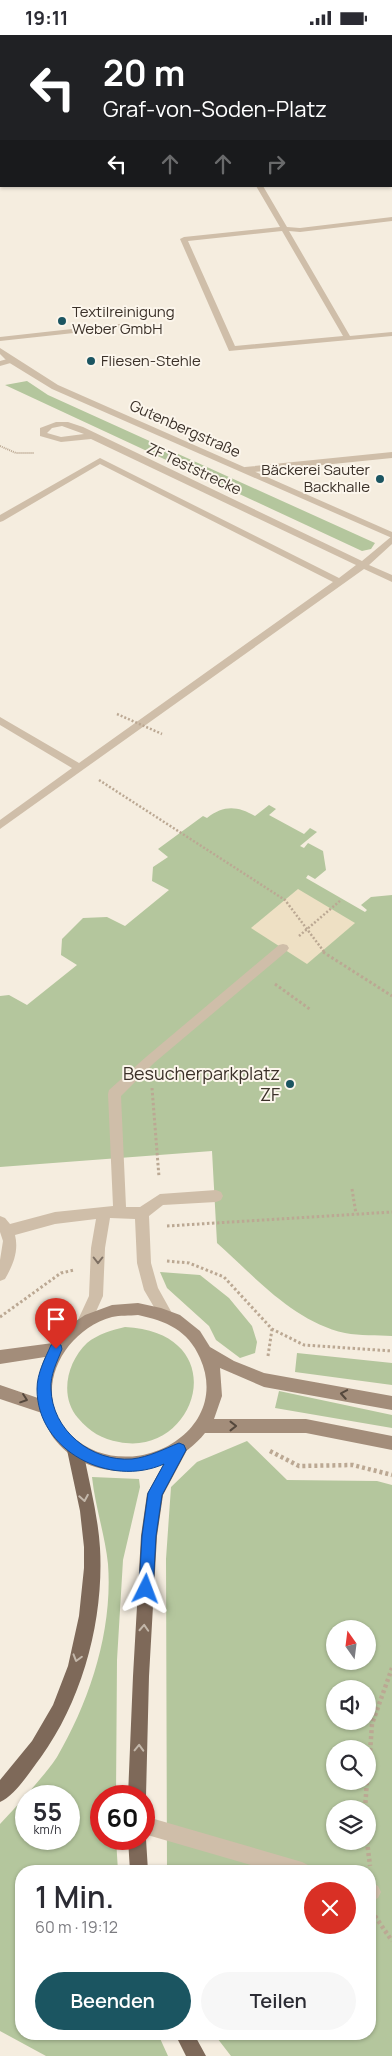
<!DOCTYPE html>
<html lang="de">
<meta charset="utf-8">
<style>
body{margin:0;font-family:Manrope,sans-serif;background:#f7f7f7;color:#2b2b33;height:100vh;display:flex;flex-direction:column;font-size:19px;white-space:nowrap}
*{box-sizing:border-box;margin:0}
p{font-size:16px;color:#7c7c81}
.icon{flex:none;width:28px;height:28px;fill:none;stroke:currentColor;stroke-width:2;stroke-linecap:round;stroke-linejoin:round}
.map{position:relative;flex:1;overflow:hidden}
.side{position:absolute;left:15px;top:1830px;width:361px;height:175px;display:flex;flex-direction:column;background:#fff;border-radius:20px;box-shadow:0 1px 4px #0004}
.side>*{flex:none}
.hud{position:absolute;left:0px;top:0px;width:392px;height:152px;box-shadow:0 1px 4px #0004;background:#202124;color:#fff;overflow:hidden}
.needle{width:32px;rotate:346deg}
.controls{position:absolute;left:326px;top:1585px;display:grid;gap:10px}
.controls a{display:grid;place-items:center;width:50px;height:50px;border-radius:50%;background:#fff;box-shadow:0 1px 4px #0004;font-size:25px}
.speed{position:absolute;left:15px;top:1750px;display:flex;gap:10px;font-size:25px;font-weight:700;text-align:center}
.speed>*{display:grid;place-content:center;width:65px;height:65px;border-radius:50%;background:#fff;box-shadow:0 1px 4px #0004;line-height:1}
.speed small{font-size:12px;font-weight:400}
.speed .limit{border:8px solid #d22;background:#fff;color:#111}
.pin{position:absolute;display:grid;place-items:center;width:42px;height:42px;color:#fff;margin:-51px -21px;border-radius:50% 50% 50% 0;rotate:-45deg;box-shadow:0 0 5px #0007}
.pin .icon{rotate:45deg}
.me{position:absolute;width:55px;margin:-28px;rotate:3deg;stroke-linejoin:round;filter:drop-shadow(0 0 4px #0008)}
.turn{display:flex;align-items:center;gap:18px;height:105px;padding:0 20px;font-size:22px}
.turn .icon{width:65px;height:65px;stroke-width:2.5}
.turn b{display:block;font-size:35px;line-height:42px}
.lanes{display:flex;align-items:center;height:48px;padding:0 20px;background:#0003;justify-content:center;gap:25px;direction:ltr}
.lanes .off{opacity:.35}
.round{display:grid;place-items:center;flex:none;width:52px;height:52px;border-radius:26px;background:#f7f7f7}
.head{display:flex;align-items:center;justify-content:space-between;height:85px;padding:0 20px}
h1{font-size:30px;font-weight:600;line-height:38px}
.action{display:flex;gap:10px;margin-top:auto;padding:10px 20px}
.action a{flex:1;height:58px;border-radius:30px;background:#1b5561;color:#fff;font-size:20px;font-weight:600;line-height:58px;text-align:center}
.action a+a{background:#f7f7f7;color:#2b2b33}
.status{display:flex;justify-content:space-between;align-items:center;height:35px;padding:0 25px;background:#fff;direction:ltr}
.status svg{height:14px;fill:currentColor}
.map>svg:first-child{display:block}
</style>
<div class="status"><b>19:11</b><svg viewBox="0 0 49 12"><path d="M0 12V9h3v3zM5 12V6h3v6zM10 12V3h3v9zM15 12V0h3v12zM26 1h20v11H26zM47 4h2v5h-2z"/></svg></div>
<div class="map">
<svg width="392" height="2021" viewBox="0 0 392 2021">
<rect width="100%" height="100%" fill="#f5eddf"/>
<path fill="#b4c69d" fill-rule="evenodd" d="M27,346L48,360L375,508L371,514L362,516L5,350Z
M269,770L276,774L269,780L304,799L310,793L317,797L300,811L304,813L308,808L323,816L326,835L315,844L308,840L306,843L365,877L367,875L361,870L371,862L392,860V1301C377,1300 360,1301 345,1298C293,1286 255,1242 217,1208L212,1116L0,1132V961L9,960L27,970L77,930L61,920L62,904L83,883L107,882L125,891L169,855L152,846L153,832L168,822L158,814L203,781L207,783C224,770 237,771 255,781Z
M160,1237L200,1240L229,1263L252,1291L257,1307L255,1318L240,1323L216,1305L209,1291L167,1253Z
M125,1292C236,1298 197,1423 119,1407C102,1404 90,1397 78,1383C59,1361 67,1327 87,1308C98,1299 112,1295 125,1292Z
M297,1318L392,1328V1350L295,1337Z
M279,1356L392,1380V1393L275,1373Z
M247,1406L287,1445L377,1446L392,1450V2021H231L214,1999H370V1836H167L166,1524L171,1452L197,1427ZM335,1594H368V1626H335ZM335,1654H368V1686H335ZM335,1714H368V1746H335ZM335,1774H368V1806H335Z
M92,1442L139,1444L140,1452L123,1525L117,1625L116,1761H101V1804H116L118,1836H21V1999H158L168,2021H46L0,1996V1789L26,1761V1804H69V1761H26C36,1748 48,1736 57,1722C90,1666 113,1595 108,1529C105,1500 95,1471 92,1442Z"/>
<path fill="#eee0c4" d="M298,854L355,888L307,929L251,893Z"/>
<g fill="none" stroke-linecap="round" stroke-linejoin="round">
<path stroke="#bba893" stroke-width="2" stroke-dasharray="1 1" stroke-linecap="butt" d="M0,411L16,418H34"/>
<path stroke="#bba893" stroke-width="2.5" stroke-dasharray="2 2" stroke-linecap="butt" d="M99,745L285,865L325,918
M299,901L341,865"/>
<path stroke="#bba893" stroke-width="3" stroke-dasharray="2.5 2.5" stroke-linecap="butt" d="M323,917L392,961
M275,949L311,975
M152,1053L159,1142
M352,1154L356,1179
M167,1191L392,1177
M167,1226L189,1228L224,1242L272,1294L304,1310L392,1316
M0,1282L61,1238L74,1235
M268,1321L272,1294"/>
<path stroke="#bba893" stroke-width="4.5" stroke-dasharray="3 3" stroke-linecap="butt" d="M270,1416L299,1431L353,1430L392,1440
M368,1746L372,1689L392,1633
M365,1774L367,1746
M367,1806L370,1831
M375,1881L392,1906"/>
<path fill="#cfbea9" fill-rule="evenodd" d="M0,61H1V65H0Z
M256,151H263L287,192L300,193L392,182V186L300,197L289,196L350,301L392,297V301L229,316L180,204L184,202L280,192ZM282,196L343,301L235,311L188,206Z
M117,289H120V293L0,306V302Z
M11,323H14V327L0,331V326Z
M56,387H68L83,392L362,526L392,501V509L369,530L392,540V547L364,534L0,794V785L72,733L0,690V682L79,728L333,547L100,429L3,486L0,487V480L100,423L339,543L356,530L91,404L61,407L40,401V393ZM62,391L84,399L61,402L47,398L52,393Z
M392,417V423L245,438L241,435L245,432Z
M283,909L287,910L289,913L287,916L154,1028L121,1061L126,1172H140L160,1159L216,1155L221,1157L223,1161L221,1165L216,1167L163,1170L149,1181L151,1228L158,1253L173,1280L171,1284L166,1286L161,1284L144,1255L137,1228L135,1184L110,1183L105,1213L103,1261L89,1292L84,1293L79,1292L77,1287L89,1261L91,1213L96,1184L55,1189L15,1200C19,1216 13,1230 5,1244L0,1246V1225L3,1206L0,1197V1181L5,1183L10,1189L55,1177L113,1171L108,1059L109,1055L146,1022L279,910Z
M144,1781L302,1827L308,1830L311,1836H272L144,1799Z
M370,1847L378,1851L381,1857L378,1863L372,1866L370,1865Z"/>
<path fill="#cfbea9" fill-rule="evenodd" d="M0,0H8L9,1L1,2Z
M391,126H392V130H391Z
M0,142H1V146H0Z
M0,313L58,350L392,497V503L52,354L8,327L0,319Z"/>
<path fill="#a38d7a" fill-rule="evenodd" d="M138,1268L161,1273L180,1280L200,1296L210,1312L234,1326L264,1338L392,1361V1375L264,1352L220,1333L222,1361L214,1384H306L392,1401V1415L306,1398H205C170,1442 94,1452 56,1406C49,1398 46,1388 42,1378L0,1364V1350L38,1363C37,1348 39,1336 45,1322L0,1329V1315L53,1308L70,1290L85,1280L112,1270ZM138,1280C166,1286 188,1295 200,1323C234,1399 127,1453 72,1401C29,1361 61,1296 112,1282C120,1280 129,1281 138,1280Z"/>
<path fill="#7e6959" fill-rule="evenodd" d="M75,1408L80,1410L83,1415C89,1447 98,1480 100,1513C104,1584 83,1664 41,1722C30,1736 16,1760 0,1767V1745L32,1706L53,1670L68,1631L79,1581L84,1533V1512L80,1476L67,1415L70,1410Z
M179,1408L184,1410L187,1415L163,1460L157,1501L149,1641L146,1761L144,1766V1761H128L133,1641L141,1501L147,1459L174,1410Z
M144,1799L146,1804L148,1836H130L128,1804H144Z
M175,1999H194L206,2021H186Z"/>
<path stroke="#bba893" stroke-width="2.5" stroke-dasharray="2 2" stroke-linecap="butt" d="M117,679L162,699"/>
</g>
<defs><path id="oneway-chevron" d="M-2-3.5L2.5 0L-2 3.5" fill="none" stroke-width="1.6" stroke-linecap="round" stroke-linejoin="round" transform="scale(1.25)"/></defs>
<use stroke="#7e7063" href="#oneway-chevron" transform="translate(98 1225) rotate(90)"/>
<g stroke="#55483d">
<use href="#oneway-chevron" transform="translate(344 1359) rotate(-170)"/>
<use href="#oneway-chevron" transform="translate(24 1364) rotate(19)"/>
<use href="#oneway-chevron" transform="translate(233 1391)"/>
</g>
<g stroke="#c3b7aa">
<use href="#oneway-chevron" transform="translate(84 1463) rotate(80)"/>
<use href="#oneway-chevron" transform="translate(144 1593) rotate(-87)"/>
<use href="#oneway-chevron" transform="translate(77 1623) rotate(106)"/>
<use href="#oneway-chevron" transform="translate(139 1713) rotate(-88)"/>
</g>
<path fill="#1a73e8" stroke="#114b97" d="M56,1308L61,1310L62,1314C57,1327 50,1340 51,1354C52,1395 91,1427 132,1424C149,1422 164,1414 179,1408L184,1410L186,1415L162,1460L156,1501L153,1554L151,1559L146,1561L141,1559L139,1554L142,1501L148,1458L164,1429C110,1453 37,1416 37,1354C37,1338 45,1324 51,1310Z"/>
<g fill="#1b5561" stroke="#fcf6ec" stroke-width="2">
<circle cx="62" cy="286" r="5"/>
<circle cx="91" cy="326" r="5"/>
<circle cx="380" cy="444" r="5"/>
<circle cx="290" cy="1049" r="5"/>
</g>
<g text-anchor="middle" stroke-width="4" stroke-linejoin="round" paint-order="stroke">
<g font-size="15" fill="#3b3129" stroke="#fcf6ec" text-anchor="start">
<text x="72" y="282">Textilreinigung<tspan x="72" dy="17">Weber GmbH</tspan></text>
<text x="101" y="331">Fliesen-Stehle</text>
<text x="370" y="440" text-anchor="end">Bäckerei Sauter<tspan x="370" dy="17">Backhalle</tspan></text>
</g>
<g font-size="15" fill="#3b3129" stroke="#fcf6ec">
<text transform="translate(185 394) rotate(24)" y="5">Gutenbergstraße</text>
<text transform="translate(194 434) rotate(25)" y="5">ZF Teststrecke</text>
</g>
<g font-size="18" fill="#3b3129" stroke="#fcf6ec" text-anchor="end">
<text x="280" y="1045">Besucherparkplatz<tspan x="280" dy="21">ZF</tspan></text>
</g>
</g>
</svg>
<div class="controls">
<a><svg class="needle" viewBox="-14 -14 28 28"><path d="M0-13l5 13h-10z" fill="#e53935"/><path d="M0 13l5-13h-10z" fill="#7c7c81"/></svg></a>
<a><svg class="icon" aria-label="sound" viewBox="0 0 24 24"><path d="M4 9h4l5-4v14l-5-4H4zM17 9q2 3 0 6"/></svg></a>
<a><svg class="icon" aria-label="search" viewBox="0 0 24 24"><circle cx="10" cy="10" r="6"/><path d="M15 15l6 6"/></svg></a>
<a><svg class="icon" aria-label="layers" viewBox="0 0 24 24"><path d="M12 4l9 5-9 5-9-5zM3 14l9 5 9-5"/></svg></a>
</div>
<div class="speed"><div>55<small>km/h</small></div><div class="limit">60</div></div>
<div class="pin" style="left:56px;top:1314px;background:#d93025"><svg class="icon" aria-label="arrive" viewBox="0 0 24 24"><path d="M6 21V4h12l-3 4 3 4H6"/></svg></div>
<svg class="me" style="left:146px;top:1554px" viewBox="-20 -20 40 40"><path d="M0-17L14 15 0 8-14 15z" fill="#1a73e8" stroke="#fff" stroke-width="4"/></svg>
<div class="hud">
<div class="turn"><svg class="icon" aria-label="left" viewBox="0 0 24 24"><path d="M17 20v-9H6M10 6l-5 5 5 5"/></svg><div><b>20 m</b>Graf-von-Soden-Platz</div></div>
<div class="lanes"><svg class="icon" aria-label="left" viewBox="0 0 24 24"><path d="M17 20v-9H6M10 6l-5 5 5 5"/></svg><svg class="icon off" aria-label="ahead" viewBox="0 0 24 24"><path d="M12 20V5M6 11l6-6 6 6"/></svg><svg class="icon off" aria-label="ahead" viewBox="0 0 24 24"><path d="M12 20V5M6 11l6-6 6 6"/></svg><svg class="icon off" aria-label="right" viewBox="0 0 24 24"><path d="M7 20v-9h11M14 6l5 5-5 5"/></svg></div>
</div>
<section class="side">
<div class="head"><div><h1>1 Min.</h1><p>60 m · 19:12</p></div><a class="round" style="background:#d93025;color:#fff"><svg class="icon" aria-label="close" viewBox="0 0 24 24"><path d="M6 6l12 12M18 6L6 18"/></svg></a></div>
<div class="action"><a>Beenden</a><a>Teilen</a></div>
</section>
</div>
